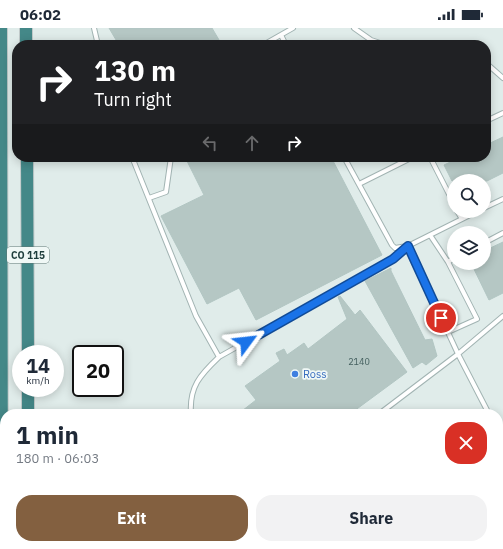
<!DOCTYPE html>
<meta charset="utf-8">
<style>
body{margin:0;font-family:"IBM Plex Sans",sans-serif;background:#f2f2f3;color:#1f2937;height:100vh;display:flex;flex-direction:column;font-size:15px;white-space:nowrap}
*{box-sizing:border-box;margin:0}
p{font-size:13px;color:#747a83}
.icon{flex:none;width:22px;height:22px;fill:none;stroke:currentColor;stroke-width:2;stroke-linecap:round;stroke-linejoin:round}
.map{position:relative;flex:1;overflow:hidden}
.panel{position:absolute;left:0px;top:381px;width:503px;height:140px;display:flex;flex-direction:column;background:#fff;border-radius:16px 16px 0 0;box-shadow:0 2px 10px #0003}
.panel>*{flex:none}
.hud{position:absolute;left:12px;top:12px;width:479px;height:122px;border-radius:16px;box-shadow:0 2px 10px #0003;background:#202124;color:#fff;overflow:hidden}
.fabs{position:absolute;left:447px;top:146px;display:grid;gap:8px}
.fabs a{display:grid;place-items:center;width:44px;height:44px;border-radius:50%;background:#fff;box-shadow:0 2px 10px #0003;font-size:20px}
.speed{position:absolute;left:12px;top:317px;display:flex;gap:8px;font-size:20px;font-weight:700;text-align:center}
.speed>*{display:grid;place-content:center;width:52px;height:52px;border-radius:50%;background:#fff;box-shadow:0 2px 10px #0003;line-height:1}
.speed small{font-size:10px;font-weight:400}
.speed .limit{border:2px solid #111;border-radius:6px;background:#fff;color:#111}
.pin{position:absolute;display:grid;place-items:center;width:34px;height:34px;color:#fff;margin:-17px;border:2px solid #fff;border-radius:50%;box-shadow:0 1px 4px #0007}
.me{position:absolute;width:44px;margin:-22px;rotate:60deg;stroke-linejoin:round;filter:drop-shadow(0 0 3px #0008)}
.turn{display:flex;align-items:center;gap:14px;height:84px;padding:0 16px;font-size:18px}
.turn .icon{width:52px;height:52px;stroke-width:2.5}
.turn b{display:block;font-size:28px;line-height:34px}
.lanes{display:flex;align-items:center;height:38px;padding:0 16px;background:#0003;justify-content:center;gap:20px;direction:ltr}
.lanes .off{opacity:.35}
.round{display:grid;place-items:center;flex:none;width:42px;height:42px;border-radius:16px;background:#f2f2f3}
.head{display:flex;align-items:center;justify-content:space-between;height:68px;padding:0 16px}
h1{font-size:24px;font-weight:700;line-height:30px}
.cta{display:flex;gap:8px;margin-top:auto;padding:8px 16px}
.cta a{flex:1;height:46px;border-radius:16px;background:#836040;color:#fff;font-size:16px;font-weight:700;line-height:46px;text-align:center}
.cta a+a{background:#f2f2f3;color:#1f2937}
.status{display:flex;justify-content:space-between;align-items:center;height:28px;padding:0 20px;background:#fff;direction:ltr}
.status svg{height:11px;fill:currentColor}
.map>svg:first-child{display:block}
</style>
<div class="status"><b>06:02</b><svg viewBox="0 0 49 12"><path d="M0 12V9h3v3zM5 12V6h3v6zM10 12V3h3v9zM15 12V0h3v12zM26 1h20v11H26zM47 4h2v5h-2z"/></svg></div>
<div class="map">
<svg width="503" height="521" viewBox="0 0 503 521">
<rect width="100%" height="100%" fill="#e0ecea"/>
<path fill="#b5c7c4" stroke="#b2c6c3" d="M109,0H212L222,17H119Z
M503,109V145L487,153H452L444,137L461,129H486V117Z
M190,129H331L382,227L256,292L239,260L207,276L161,188L204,167L186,131Z
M503,214V265L489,272L471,235H484V223Z
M391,240V243L425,312L432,311L437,328L426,337L422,334L413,340L365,253Z
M340,268L355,287L360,282L407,344L350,386H238L256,372L245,358L280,333L276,325L284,321L287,327L304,315L308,321L347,291L338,269Z"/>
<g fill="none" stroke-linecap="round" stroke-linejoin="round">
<defs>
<path id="service" d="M94,0L98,17
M354,0L371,12L386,17
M281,7L286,17
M263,17L293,0
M486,35L503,50
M486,93L503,85
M132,129L196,288L219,329L393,231L408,218L478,183
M344,129L392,217L395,220L407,218
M430,129L454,176
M359,156L413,129
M149,170L166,164L171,129
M484,180L503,171
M457,183L462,191
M430,207L448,234
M484,215L503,205
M448,304L477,291L448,234L454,230
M191,386C189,359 200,347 219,329
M379,386L458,326L408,218
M489,386L458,326L503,288
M498,448L503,521
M230,516L231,521
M308,516L311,521
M401,521L428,516"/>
<path id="trunk" d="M1,0L2,521
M26,0V17
M27,129L28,326
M28,386V360
M34,516V521"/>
</defs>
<use href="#service" stroke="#a2b4b3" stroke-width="6"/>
<use href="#trunk" stroke="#c0c9c9" stroke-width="14"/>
<use href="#service" stroke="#fff" stroke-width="4"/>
<use href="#trunk" stroke="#488" stroke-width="12"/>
</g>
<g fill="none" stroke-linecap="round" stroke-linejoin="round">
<defs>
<path id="route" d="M246,314L393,231L408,218L441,290"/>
</defs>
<use href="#route" stroke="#114b97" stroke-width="10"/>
<use href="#route" stroke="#1a73e8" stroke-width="7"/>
</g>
<circle fill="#3f7fe0" stroke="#f0f8f6" stroke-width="1.5" cx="295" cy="346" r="4"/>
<g text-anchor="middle" stroke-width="3.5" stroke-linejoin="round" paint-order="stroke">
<g font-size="9" fill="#44605f">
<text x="359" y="337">2140</text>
</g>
<rect fill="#f0f8f6" stroke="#5e7674" stroke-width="1" x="7" y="219" width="42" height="16" rx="3"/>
<g font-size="10" font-weight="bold" fill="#1f3e3d">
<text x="28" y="231">CO 115</text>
</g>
<g font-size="11" fill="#366cbe" stroke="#f0f8f6" text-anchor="start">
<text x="303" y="350">Ross</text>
</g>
</g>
</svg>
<div class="fabs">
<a><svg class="icon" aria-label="search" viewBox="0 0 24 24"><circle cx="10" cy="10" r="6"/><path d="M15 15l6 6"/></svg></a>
<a><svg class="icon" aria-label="layers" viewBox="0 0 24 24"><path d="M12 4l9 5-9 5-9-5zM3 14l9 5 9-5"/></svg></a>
</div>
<div class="speed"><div>14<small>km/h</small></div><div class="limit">20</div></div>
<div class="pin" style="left:441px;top:290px;background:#d93025"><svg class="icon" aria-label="arrive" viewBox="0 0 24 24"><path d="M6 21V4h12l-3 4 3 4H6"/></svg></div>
<svg class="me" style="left:246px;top:314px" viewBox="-20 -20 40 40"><path d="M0-17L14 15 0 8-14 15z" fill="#1a73e8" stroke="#fff" stroke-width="4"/></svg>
<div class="hud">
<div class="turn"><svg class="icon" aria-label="right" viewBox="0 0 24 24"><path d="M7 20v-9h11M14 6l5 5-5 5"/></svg><div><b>130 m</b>Turn right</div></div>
<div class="lanes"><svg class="icon off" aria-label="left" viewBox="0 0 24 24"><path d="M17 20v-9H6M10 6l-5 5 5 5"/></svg><svg class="icon off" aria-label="ahead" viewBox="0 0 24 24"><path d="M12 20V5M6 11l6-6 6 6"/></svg><svg class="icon" aria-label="right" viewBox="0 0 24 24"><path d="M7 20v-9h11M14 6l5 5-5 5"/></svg></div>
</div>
<section class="panel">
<div class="head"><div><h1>1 min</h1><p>180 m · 06:03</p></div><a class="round" style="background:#d93025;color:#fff"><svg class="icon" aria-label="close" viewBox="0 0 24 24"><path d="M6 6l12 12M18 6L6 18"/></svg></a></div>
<div class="cta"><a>Exit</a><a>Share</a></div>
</section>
</div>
